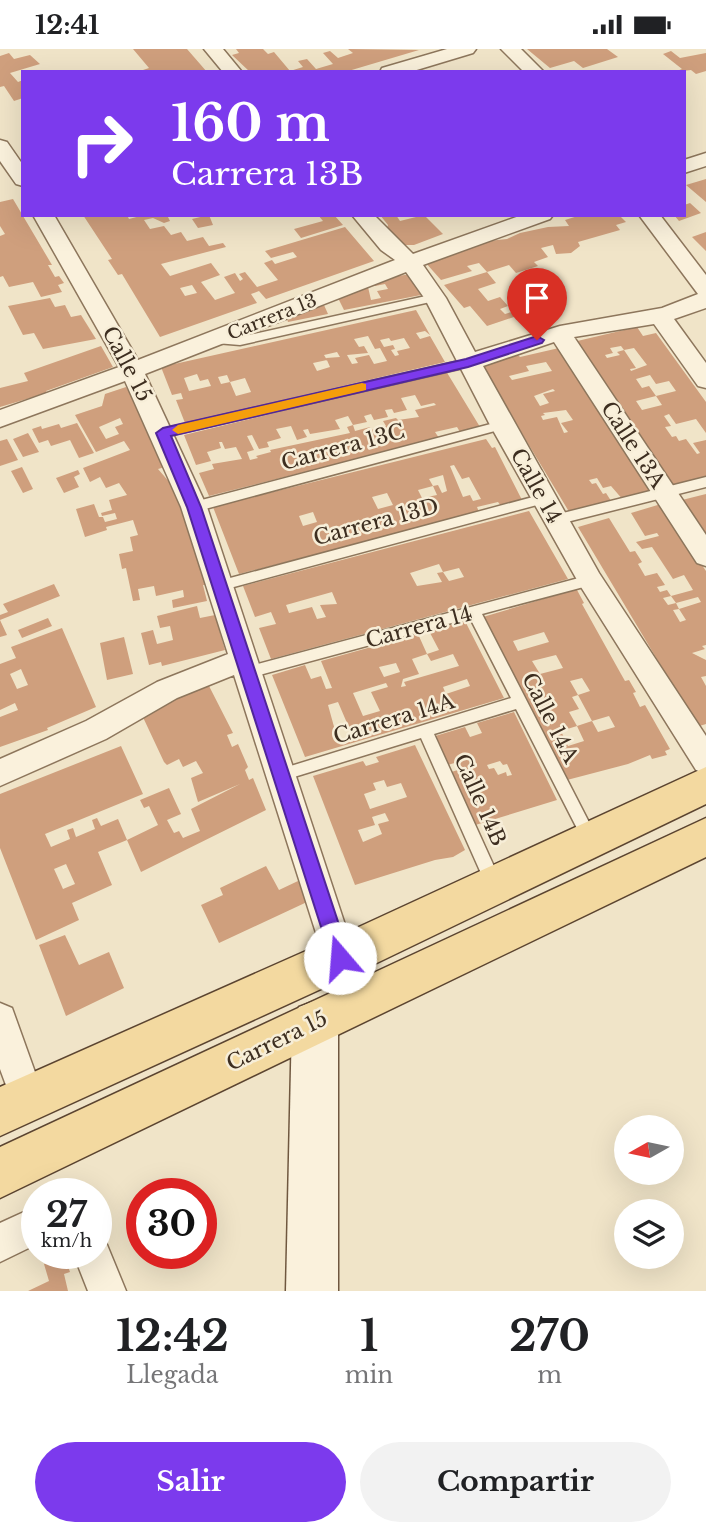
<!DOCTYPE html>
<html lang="es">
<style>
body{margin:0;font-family:"Libre Baskerville",serif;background:#f2f2f2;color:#202124;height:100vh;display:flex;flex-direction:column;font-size:26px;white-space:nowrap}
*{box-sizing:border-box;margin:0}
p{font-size:23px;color:#757577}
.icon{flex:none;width:38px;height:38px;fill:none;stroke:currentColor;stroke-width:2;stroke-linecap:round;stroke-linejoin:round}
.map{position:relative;height:1242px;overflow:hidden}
.sheet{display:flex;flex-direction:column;background:#fff;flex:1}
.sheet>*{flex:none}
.guide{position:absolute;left:21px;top:21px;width:665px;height:147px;border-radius:0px;box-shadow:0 7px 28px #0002;background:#7c3aed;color:#fff;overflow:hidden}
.needle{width:46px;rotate:261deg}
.controls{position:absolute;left:614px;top:1066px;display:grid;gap:14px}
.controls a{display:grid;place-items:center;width:70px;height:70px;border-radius:50%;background:#fff;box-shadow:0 7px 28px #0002;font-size:35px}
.speed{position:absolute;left:21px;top:1129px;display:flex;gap:14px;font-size:35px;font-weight:700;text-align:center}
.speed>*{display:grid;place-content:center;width:91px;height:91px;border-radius:50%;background:#fff;box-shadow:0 7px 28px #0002;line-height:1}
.speed small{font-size:18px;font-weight:400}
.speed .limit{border:10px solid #d22;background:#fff;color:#111}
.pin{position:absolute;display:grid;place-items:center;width:60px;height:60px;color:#fff;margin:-72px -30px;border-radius:50% 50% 50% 0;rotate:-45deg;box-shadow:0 0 7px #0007}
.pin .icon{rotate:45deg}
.me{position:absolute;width:77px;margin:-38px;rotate:342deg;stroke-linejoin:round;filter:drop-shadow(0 0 5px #0008)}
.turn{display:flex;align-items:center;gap:24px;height:147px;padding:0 35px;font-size:32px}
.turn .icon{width:91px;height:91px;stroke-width:2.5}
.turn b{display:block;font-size:49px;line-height:60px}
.eta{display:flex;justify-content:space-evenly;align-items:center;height:119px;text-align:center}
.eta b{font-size:42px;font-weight:700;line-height:49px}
.cta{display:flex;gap:14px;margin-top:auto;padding:14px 35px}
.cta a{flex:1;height:80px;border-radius:42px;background:#7c3aed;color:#fff;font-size:28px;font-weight:700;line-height:80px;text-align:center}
.cta a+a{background:#f2f2f2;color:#202124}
.status{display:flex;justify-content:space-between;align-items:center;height:49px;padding:0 35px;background:#fff;direction:ltr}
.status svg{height:19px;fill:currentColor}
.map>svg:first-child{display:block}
</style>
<div class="status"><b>12:41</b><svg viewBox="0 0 49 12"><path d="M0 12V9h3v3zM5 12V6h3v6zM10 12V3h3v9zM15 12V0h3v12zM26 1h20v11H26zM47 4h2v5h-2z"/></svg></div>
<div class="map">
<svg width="706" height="1242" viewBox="0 0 706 1242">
<rect width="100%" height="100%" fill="#f0e4c8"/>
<path fill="#cf9f7d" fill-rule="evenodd" d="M133,0H187L207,23H145L143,21L149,19Z
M236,0H263L268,5L274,3L290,22L303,18L298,12L307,10L316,20L333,15L323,4L330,2L338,9L353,4L348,0L419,1L345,23H250L232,6L239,4Z
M527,0H607L618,8L583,19L574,12L550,19Z
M671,2L680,9L706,4V22L696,25L691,21L674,23L682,20L663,5Z
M9,4L14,10L30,6L40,15L10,24L18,33L23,31V49L14,52L4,37L0,38V7Z
M706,130V153L686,136Z
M13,150L52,216H48L55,228L59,227L64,234L58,236L62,243L41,248L33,233L9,238L3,227L0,228V187L5,185L0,177V153Z
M690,154L701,164L679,172L674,166H684V156Z
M83,166H127L129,170L144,166H167L170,172L164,174L153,169L144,171L150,180L164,177L171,186L181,183L187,192L203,188L209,197L223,194L226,198L161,215L170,227L211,214L220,226L201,233L215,251L235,244L224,228L235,224L240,232L243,230L239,225L245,223L257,238L278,231L264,214L272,211L275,215L297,208L293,203L271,209L265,202L345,178L374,212L266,250L259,242L251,245L257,254L160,288L122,225L118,226L108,211L112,210ZM192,236L197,244L185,247L180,239Z
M209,166L213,176L198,179L192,170Z
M318,166H334L343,176L301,189L294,180L323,172Z
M380,166H396L400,172L424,166L443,185L414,196H405L387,179L388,176Z
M581,166H619L626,173L616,176L620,181L578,193L580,197L571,204L556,205L553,196L541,199L548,208L534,213L538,217L516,224L509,216L487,223L479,214L467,217L472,222L441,231L425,213L488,192L507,190L520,184L548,178L569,177L565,171Z
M706,183V202L692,188Z
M487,223L496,234L478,240L488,252L500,248L508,257L500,260L505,265L518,261L523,265L487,277L470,257L464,259L444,236Z
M411,225L421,246L344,261L336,245L368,238L371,251L381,249L377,242L388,240L385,235L375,237L372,231Z
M50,249L55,258L65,256L71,268L81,266L96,290L43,300L34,284L23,286L8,257Z
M324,256L328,265L288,273L285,264Z
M416,261L430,286L425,282L416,284L420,290L430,287L445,313L185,374L176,351L183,350L181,344L172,346L161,318ZM368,287L375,300L380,299L387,312L374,315L369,306L355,309L358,314L352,315L347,306L368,304L364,297L359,298L354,290ZM389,289L391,292L404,289L410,299L397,302L399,306L395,307L391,301L395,300L393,296L384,298L380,291ZM337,303L340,308L326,309L330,318L317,322L313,314L327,311L324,306ZM197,325L200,332L208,330L211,337L189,342L184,329ZM227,326L230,333L245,329L251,343L236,347L230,333L221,335L218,328Z
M637,278L643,287L656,284L706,353V384L696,370L676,375L669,365L664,367L671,377L665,378L672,388L676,387L679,392L686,390L697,405L700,404L693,394L706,391V428L669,437L573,293ZM621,297L624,301L634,299L647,316L631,322L630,320L636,319L624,301L617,303L620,306L607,309L605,306L613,304L610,299ZM650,326L656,335L669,332L676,342L656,347L662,356L642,361L636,352L656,347L649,337L642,339L636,330Z
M101,297L113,318L46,342L47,344L0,358V339L28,332L24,324Z
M559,299L655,444L624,452L611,437L603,439L597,429L589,431L592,435L596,434L603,445L606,444L613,455L571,466L482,318L518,306L520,308ZM546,313L552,322L512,331L509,327L529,322L526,317ZM553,340L555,342L543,345L549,354L540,357L534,347ZM566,361L573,371L561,374L568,383L564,384L557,368L543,371L541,367L545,366L543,364Z
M446,322L480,378L460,383L457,378L435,383L439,389L209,447L199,424L214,420L212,415L242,410L236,398L225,400L222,393H219L221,399L207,403L211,412L196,416L184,386ZM415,346L421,357L434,354L436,356L415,361L419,368L398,371L396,369L383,372L386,377L371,381L370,378L355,382L353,376L347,378L350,384L270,401L271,403L256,407L258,409L250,411L247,403L254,401L247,387L252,386L259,400L269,398L267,393L281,389L276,380L291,377L297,391L307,388L303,381L308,380L310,385L340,380L335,371L348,367L353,376L367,373L364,367L371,365L374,371L388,368L385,361L392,360L394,364L407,361L401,349Z
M126,338L148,374L144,375L165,418L158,420L171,435L188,476L195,504H198L207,536H203L207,552L173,559L172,551L184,548L183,541L156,547L154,537L138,540L140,551L133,552L126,519L122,520L119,505L133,502L130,488L138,486L133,471L106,478L107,481L85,488L76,460L94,455L99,468H103L105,473L117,470L115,464L102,467L101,464L112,461L109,451L127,446L119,434L106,439L100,428L90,433L83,419L130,401L124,392L96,403L75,366L102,357L105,345ZM120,369L123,375L115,378L119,385L106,390L99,378Z
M77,374L94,404L79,409L70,391L51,397L48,391L39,394L32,380L41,377L42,380L59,375L61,379Z
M28,384L39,403L23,408L13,390Z
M7,390L18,411L0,417V392Z
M486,390L492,399L495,398L522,451L501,457L498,453L477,458L479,463L239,525L213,458ZM454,416L462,430L469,428L481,450L473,452L470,446L463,448L450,417ZM443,426L447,442L442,444L438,436L433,437L437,446L422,449L418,441L433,437L429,430ZM387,444L393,456L378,460L372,448ZM313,463L317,473L303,477L299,467Z
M22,418L33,440L23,444L11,422Z
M78,421L80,425L74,428L79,438L64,444L56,429Z
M706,445V501L674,453Z
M661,455L706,522V596L702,597L705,600L692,604L706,611V627L701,628L706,637V675L693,679L676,642L578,478L609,469L630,503L635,502L642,513L638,515L645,527L657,524L665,536L657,538L660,543L667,541L671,547L693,541L684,526L673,530L652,498L642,500L636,493L659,487L657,484L645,487L631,464ZM671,547L676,554L698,548L701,553L679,560L686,571L680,573L673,561L679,560L676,554L668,556L663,549Z
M529,462L568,530L271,610L259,579L276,575L271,563L255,568L243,537ZM439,515L443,523L459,519L464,528L449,532L443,523L437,524L442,533L417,537L410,524ZM332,543L337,555L320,556L326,568L317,570L312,558L289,564L286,556Z
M54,535L60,547L0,571L7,586L0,588V566L8,563L3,555Z
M573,541H577L584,554L582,555L621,625L625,632L629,631L636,643L633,644L640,658L645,656L670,700L665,702L667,706L652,710L650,706L628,715L567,731L483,568ZM544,583L549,593L518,602L513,592ZM556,606L563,619L540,625L532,612ZM582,629L590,642L578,646L592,672L577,677L584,692L568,697L561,682L577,677L569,663L579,660L572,648L578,646L570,632ZM609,667L615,678L598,683L592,672Z
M197,557L200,569L215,566L225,601L162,617L161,613L149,616L141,584L153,581L157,595L173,591L170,577L160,579L157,567Z
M48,569L52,577L22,589L18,581Z
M465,572L504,649L305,708L272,626L305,616L311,630L321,627L326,640L332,639L321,612L418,585L427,605L412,610L419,625L403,630L401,638L406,637L404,633L459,617L453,605L431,612L427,605L439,601L429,582ZM396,614L400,623L384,628L379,618ZM467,630L470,637L446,645L443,638ZM386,634L388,638L371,643L380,662L363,667L353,644ZM338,653L353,688L338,692L328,656Z
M62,579L96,658L47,679L48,681L0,698V668L18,661L15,654L0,661V615L16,609L11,598ZM21,620L28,636L17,640L10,625Z
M124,588L133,625L107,631L100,594Z
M209,637L233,684L227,686L232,698L238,695L248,718L245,721L249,731L253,729L266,761L141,823L127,791L98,803L112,836L72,854L79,871L36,891L0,799V745L121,697L143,745L45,785L51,798L70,790L67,781L73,779L76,788L95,780L92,771L97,769L101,777L118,770L127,791L158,776L149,757L144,759L140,751L169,739L181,765L167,771L174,784L179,782L183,789L200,782L191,760L240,735L198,753L191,729L203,724L196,712L183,718L179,710L167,716L164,713L141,664ZM66,815L75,835L63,840L54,820Z
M514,663L557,751L472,777L448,724L461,720L458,713L444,717L432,688L465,678L470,688L482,684L477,674ZM500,712L503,716L507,715L512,726L507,727L506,723L498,726L494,719L489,720L487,716Z
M415,696L465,801L453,808L435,811L355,836L313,727L363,712L366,717L379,713L376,708ZM384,731L387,738L401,734L407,748L370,760L364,745L376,741L373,734ZM385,764L389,772L378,775L382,785L363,793L358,781L375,776L372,768Z
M266,817L279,841L298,832L307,853L219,894L201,856L223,846L220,839Z
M65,886L79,916L109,903L124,939L66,967L39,896Z
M64,1206L70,1223L64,1225L68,1242H28L49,1232L44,1215Z"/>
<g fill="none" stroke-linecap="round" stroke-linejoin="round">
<defs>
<path id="lane" d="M435,245L439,247V251L240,296L216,294L210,290L216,286L240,288Z
M468,310L474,314L472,317L163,388L157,384L163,380Z
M502,372L506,373L508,376L506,379L194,463L188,458L194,453Z
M706,428V438L555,476L549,471L555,466Z
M544,445L550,450L548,453L219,542L212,537L219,532Z
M590,526L595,527L597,531L595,535L482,565L595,785L598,790L595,795L590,797L585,795L516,660L434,685L502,835L500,840L494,842L488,840L421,689L281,732L276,730L274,726L276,722L281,720L511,649L470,569L248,629L243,627L241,623L243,619Z"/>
<path id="street" d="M204,0H223L242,23H223Z
M447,0H476L473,4L410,23H380L382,19Z
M501,0H521L544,23H524Z
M0,91L7,93L23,116V137L16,135L0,112Z
M706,104V117L684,124V111Z
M33,166H54L138,311L395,211L381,201L352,166H374L413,205L522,166H553L550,170L423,216L446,249L475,303L560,277L662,259L698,245L639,166H660L706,226V259L674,270L706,314V339L698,337L654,275L574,288L706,486V517L697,514L554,293L483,317L599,524L706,687V725L696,721L581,538L490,376L425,250L406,223L145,325L207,458L356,909L352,920L340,924L328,920L324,909L234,626L177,649L106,690L0,737V710L86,672L157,633L228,605L181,458L125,332L0,378V361L119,318Z
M0,954L12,959L45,1051L40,1063L28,1068L16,1063L0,1020Z
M37,1157V1195L0,1213V1174Z
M96,1187L105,1191L126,1242H88L73,1204H96Z"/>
<path id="secondary" d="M315,952L331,958L338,974V1242H286L292,974L299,958Z"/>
<path id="primary" d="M706,718V755L356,924L0,1087V1038L324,894Z
M706,769V808L0,1149V1098Z"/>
</defs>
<use href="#lane" stroke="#8d765c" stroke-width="3"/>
<use href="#street" stroke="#8d765c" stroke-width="3"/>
<use href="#secondary" stroke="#6f573f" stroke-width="3"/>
<use href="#primary" stroke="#5b4430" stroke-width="3"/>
<use href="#lane" fill="#faf1dc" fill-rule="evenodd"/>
<use href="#street" fill="#faf1dc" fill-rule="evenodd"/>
<use href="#secondary" fill="#faf1dc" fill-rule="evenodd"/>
<use href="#primary" fill="#f3d9a0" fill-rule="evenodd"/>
</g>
<path fill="#7c3aed" stroke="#51269a" stroke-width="2" d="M537,287L544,291L542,294L468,318L171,387L201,458L350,909L347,915L340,918L334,915L331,909L187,458L156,384L163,379L466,310Z"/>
<path fill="#f59e0b" d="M362,334L366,335V341L178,385L172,381L178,376Z"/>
<g text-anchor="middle" stroke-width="5" stroke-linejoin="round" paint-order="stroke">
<g font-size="18" fill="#3d2e20" stroke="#f7eed8">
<text transform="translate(272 268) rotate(-22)" y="6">Carrera 13</text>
</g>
<g font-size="21" fill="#3d2e20" stroke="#f7eed8">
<text transform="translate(127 315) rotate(62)" y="7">Calle 15</text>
<text transform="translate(633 396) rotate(57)" y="7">Calle 13A</text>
<text transform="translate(343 398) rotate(-15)" y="7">Carrera 13C</text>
<text transform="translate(536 437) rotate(61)" y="7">Calle 14</text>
<text transform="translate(376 473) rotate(-15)" y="7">Carrera 13D</text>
<text transform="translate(419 578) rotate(-15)" y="7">Carrera 14</text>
<text transform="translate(550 669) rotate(63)" y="7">Calle 14A</text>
<text transform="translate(394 670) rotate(-17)" y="7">Carrera 14A</text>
<text transform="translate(480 751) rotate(66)" y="7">Calle 14B</text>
<text transform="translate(277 992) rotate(-26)" y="7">Carrera 15</text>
</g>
</g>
</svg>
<div class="controls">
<a><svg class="needle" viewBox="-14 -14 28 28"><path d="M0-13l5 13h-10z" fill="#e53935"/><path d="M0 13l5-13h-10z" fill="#757577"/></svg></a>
<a><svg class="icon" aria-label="layers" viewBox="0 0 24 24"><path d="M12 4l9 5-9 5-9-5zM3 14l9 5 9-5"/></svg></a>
</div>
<div class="speed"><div>27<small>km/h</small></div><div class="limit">30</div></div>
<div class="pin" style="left:537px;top:291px;background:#d93025"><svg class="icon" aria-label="arrive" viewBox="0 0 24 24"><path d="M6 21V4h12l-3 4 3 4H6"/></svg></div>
<svg class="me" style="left:340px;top:909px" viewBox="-20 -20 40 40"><circle r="19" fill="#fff"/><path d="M0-13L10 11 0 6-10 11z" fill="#7c3aed"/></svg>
<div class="guide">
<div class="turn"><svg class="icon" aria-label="right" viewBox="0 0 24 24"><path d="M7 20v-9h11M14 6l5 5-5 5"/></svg><div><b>160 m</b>Carrera 13B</div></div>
</div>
</div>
<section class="sheet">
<div class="eta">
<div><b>12:42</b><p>Llegada</p></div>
<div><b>1</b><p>min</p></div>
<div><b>270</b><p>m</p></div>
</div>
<div class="cta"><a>Salir</a><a>Compartir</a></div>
</section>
